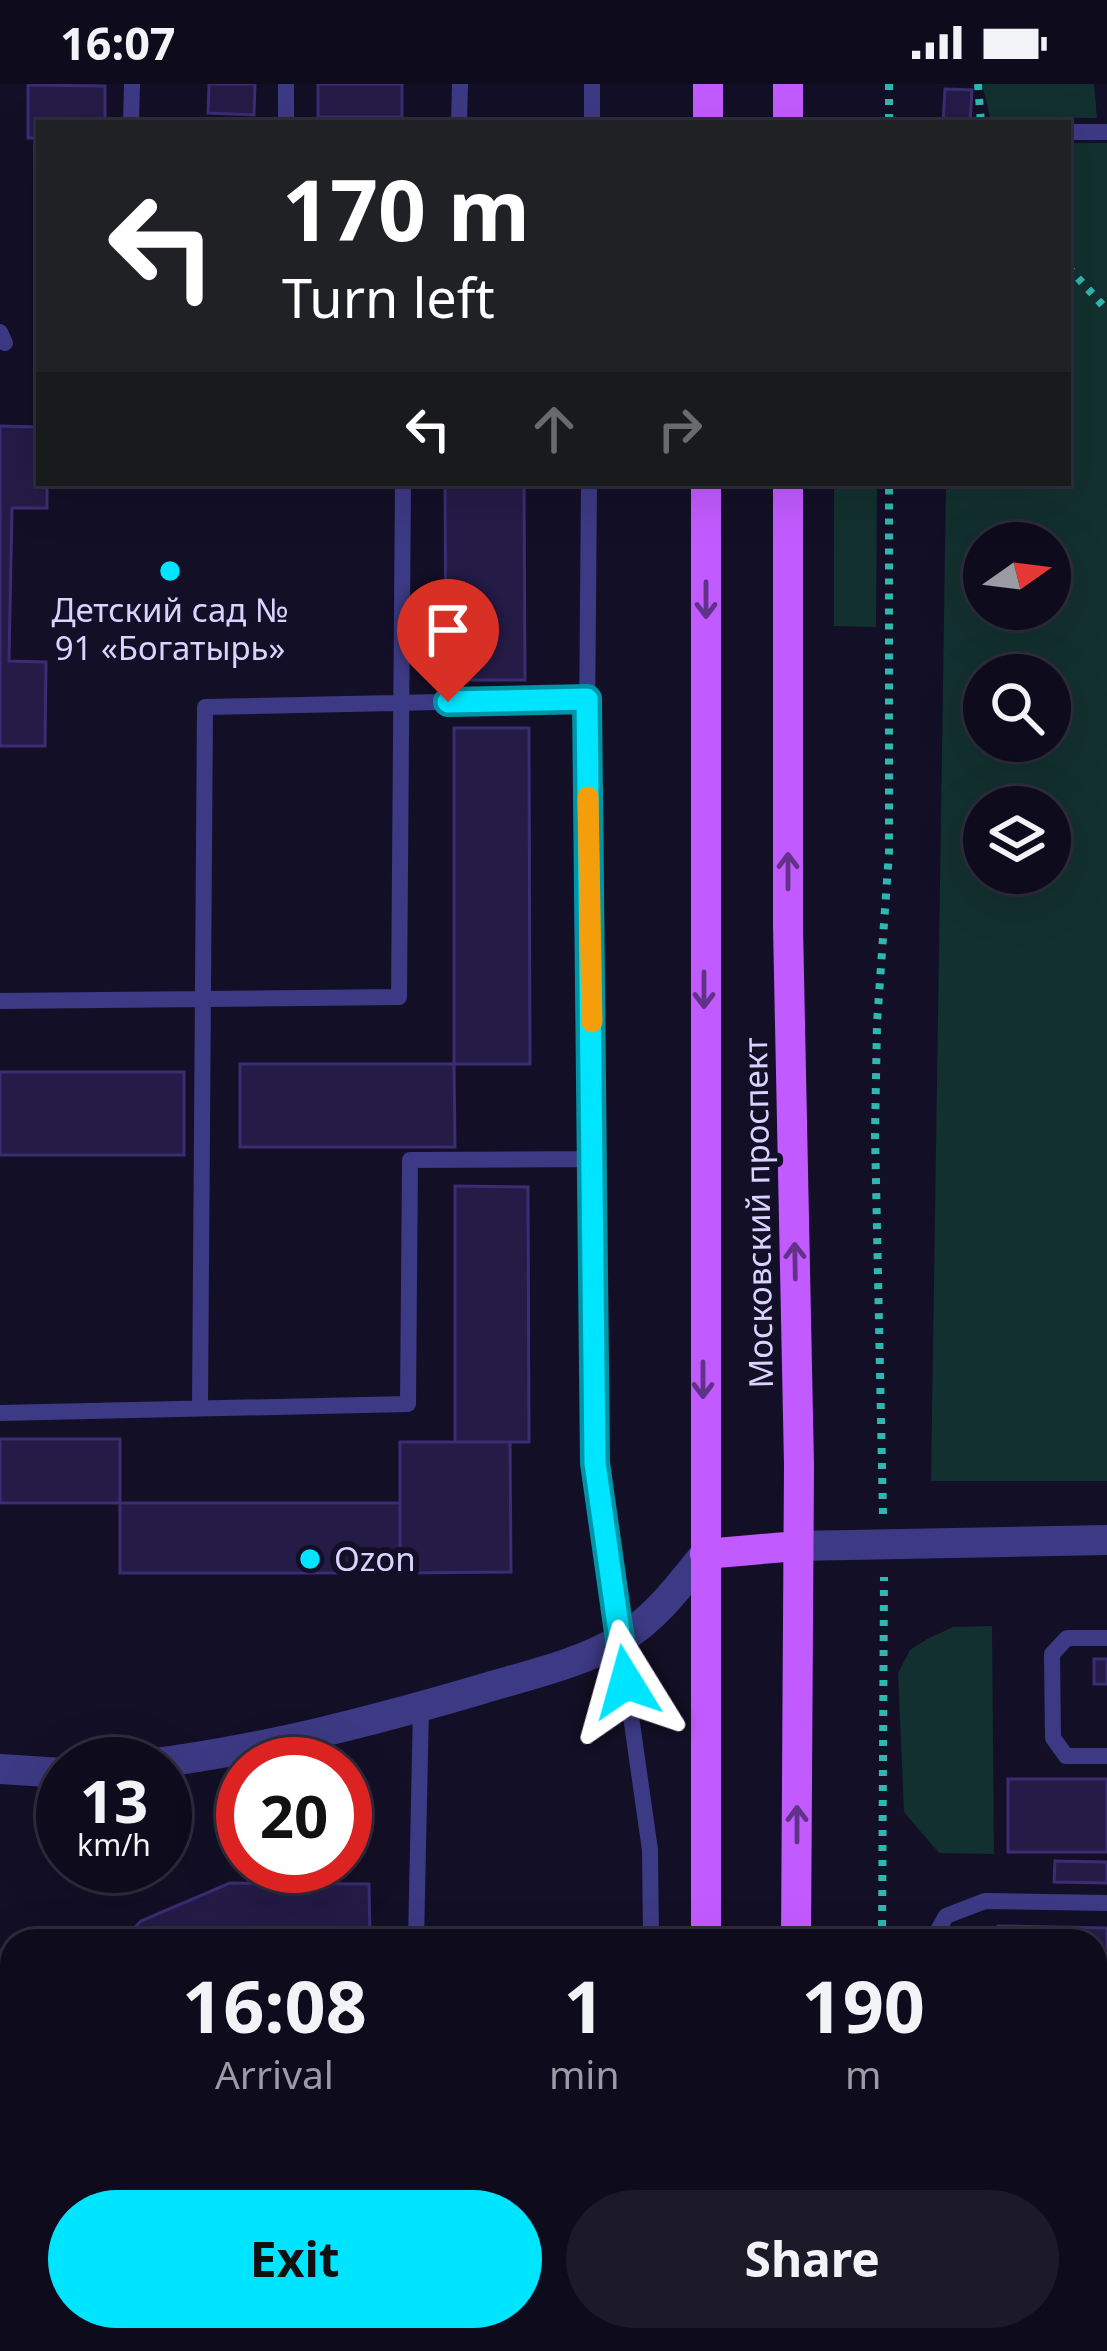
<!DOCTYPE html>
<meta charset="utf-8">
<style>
body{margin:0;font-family:"Noto Sans",sans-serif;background:#1c1929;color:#f1f3f6;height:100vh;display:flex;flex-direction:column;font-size:45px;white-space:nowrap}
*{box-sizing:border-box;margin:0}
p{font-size:39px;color:#9b9ba3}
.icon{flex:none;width:66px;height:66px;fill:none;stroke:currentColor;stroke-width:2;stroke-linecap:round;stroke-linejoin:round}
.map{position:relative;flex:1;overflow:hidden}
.drawer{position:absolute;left:0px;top:1845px;width:1107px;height:423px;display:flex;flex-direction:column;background:#0e0b1c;border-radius:36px 36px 0 0;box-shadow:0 12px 48px #0002,0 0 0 3px #2e2b3b}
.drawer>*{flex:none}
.guide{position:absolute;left:36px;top:36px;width:1035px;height:366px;border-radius:0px;box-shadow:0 12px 48px #0002,0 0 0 3px #2e2b3b;background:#202124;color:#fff;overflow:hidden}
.needle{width:78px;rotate:76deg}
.buttons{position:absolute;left:963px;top:438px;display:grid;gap:24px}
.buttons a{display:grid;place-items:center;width:108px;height:108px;border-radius:50%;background:#0e0b1c;box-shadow:0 12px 48px #0002,0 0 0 3px #2e2b3b;font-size:60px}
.speed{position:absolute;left:36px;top:1653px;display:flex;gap:24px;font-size:60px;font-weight:700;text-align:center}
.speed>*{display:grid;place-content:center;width:156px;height:156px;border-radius:50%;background:#0e0b1c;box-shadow:0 12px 48px #0002,0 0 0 3px #2e2b3b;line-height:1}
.speed small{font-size:30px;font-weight:400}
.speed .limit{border:18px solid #d22;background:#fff;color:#111}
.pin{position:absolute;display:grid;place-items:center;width:102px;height:102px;color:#fff;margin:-123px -51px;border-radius:50% 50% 50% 0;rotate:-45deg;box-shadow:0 0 12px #0007}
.pin .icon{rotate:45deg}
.me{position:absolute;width:132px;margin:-66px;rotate:352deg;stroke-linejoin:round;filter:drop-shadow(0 0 9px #0008)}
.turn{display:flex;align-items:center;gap:42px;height:252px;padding:0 48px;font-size:54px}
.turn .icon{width:156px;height:156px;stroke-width:2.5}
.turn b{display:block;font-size:84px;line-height:102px}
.lanes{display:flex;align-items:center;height:114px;padding:0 48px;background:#0003;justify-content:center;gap:60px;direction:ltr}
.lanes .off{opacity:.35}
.eta{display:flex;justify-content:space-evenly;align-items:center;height:204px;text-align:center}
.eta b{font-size:72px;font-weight:700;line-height:84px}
.action{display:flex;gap:24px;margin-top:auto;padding:24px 48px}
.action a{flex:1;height:138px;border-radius:72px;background:#00e5ff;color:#111;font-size:48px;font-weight:700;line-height:138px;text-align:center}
.action a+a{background:#1c1929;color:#f1f3f6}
.status{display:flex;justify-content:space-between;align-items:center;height:84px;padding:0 60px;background:#0e0b1c;direction:ltr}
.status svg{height:33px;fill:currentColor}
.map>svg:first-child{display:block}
</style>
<div class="status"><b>16:07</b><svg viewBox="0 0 49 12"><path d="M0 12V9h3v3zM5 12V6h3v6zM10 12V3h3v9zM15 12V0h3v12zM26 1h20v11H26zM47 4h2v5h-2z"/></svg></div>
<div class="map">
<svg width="1107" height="2267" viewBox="0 0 1107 2267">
<rect width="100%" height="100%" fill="#130f26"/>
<path fill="#12302f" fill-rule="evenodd" d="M982,0H1094L1097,34L990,33Z
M1068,59H1107V1397H931L946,399H1068ZM1050,459V525H984V459ZM1050,591V657H984V591ZM1050,723V789H984V723Z
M834,399H877L876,543L834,542Z
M992,1542L994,1770L939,1769L904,1728L898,1589L910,1566L927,1555L953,1543Z"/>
<path fill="#241b47" stroke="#3b2d73" stroke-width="3" d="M209,0H255L254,31L208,29Z
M318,0H402V33H318Z
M28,1L105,2V39H39V54H28Z
M945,5L972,6L970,39H943Z
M0,342L39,343V399H47V424H12L9,577L46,578L45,662H0Z
M445,399H524L525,596H446Z
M454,644H529L530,980H454Z
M240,980H454L455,1063H240Z
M0,988H184V1071H0Z
M455,1102L528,1103L529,1358H455Z
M0,1355H120V1419H0Z
M400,1358H510L511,1488L400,1489Z
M120,1419H400V1489H120Z
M1094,1575H1107V1600H1094Z
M1008,1695H1107V1768H1008Z
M1055,1777L1107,1778V1799L1054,1798Z
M230,1799L369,1800L370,1857H122L141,1837Z
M998,1842L1107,1844V2267H1067V2256H1095V1857H997Z
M12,1971V2094L2,2104L1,2254L34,2256V2267H0V1983Z"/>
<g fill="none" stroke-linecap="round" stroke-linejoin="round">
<path stroke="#2fb8b0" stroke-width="8" stroke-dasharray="6 9" stroke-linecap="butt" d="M889,0V39
M978,0L981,39
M1068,183L1107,226
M883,1430L875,1050L877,939L889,768V399
M882,1857L884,1493
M879,2267V2256
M1005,2267L1006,2256"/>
<path stroke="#3d3a85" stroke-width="16" d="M286,0V39
M131,39L132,0
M459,39L460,0
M592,39V0
M1068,48H1107
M0,248L5,259
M589,399L587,641L595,1379L650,1766L651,1857
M0,917L399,913L403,399
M200,1324L205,623L587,615
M0,1329L408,1320L410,1076L594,1075
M1107,1554H1067L1052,1570L1053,1654L1066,1672H1107
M416,1857L421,1623
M932,1857L946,1832L985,1817L1107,1819
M105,2256V2267
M356,2256H411
M652,2256V2267
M478,2267V2256"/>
<path stroke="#3d3a85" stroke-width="30" d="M797,1462L1107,1456
M148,1680C261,1666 373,1637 482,1605C525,1592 583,1579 621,1555C656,1534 680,1501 705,1470
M0,1685L63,1689"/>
<path stroke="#c25bff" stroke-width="30" d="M708,39V0
M788,39V0
M788,399V842L799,1381L796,1857
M705,1470L797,1462
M706,1857V399
M797,2256V2267
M706,2267V2256"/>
</g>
<defs><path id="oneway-shaft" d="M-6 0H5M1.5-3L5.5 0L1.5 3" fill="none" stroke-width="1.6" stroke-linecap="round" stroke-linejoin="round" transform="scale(3)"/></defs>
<g stroke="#623188">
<use href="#oneway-shaft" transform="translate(706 516) rotate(90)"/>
<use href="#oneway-shaft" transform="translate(788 787) rotate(-90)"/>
<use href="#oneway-shaft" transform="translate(704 906) rotate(90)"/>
<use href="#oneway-shaft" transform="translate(795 1177) rotate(-91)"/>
<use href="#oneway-shaft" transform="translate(703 1296) rotate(90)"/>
<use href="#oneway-shaft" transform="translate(797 1740) rotate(-90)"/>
</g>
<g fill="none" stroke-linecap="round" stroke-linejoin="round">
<defs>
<path id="route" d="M448,618L587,615L595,1379L626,1598"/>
</defs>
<use href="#route" stroke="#0095a6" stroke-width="30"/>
<use href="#route" stroke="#00e5ff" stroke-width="21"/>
<path stroke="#f59e0b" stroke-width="21" d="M588,713L592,938"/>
</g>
<g fill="#00e5ff" stroke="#130f26" stroke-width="4.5">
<circle cx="170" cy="487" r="12"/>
<circle cx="310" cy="1475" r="12"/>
</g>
<g text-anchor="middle" stroke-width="12" stroke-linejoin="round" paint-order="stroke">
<g font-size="33" fill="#d9d4ff" stroke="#130f26">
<text x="170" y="538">Детский сад №<tspan x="170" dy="38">91 «Богатырь»</tspan></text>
<text x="334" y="1487" text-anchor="start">Ozon</text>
</g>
<g font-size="33" fill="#d9d4ff" stroke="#130f26">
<text transform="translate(758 1129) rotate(-91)" y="12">Московский проспект</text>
</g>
</g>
</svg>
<div class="buttons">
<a><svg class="needle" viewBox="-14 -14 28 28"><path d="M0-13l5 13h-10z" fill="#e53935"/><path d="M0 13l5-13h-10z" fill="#9b9ba3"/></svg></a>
<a><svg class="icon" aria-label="search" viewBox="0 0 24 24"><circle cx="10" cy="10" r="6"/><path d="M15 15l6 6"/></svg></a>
<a><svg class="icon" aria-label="layers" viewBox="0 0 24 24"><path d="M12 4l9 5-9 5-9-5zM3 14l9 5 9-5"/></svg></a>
</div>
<div class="speed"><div>13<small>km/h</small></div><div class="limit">20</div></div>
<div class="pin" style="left:448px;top:618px;background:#d93025"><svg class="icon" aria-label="arrive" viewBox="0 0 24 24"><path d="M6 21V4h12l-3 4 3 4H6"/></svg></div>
<svg class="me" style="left:626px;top:1598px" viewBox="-20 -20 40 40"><path d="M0-17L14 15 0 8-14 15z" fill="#00e5ff" stroke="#fff" stroke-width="4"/></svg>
<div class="guide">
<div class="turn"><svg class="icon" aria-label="left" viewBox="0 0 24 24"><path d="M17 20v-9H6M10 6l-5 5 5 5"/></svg><div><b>170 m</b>Turn left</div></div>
<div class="lanes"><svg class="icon" aria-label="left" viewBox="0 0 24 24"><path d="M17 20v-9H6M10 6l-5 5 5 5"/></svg><svg class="icon off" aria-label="ahead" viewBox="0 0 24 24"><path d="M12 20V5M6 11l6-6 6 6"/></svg><svg class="icon off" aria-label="right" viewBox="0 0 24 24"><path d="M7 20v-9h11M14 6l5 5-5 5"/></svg></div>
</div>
<section class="drawer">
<div class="eta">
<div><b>16:08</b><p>Arrival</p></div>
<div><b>1</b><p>min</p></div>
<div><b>190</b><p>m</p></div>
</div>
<div class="action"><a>Exit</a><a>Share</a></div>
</section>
</div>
